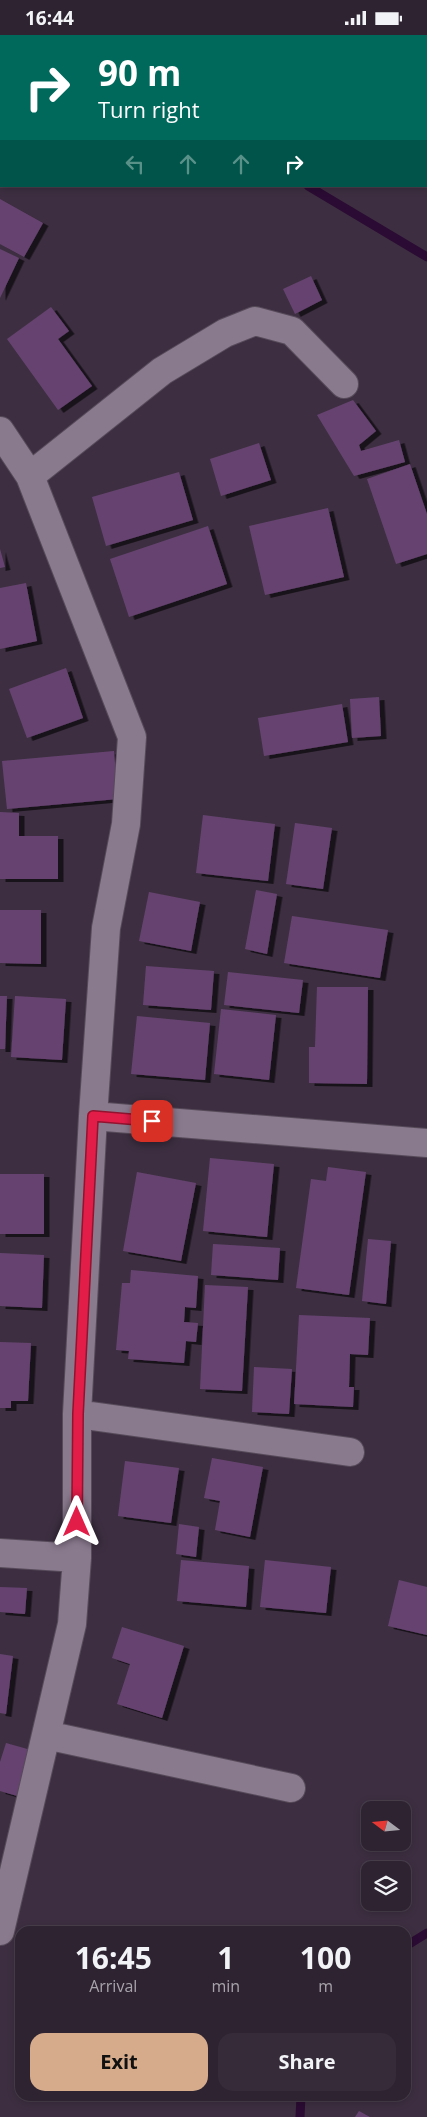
<!DOCTYPE html>
<style>
body{margin:0;font-family:"Open Sans",sans-serif;background:#362b39;color:#f1f3f6;height:100vh;display:flex;flex-direction:column;font-size:19px;white-space:nowrap}
*{box-sizing:border-box;margin:0}
p{font-size:16px;color:#a7a4ab}
.icon{flex:none;width:28px;height:28px;fill:none;stroke:currentColor;stroke-width:2;stroke-linecap:round;stroke-linejoin:round}
.map{position:relative;flex:1;overflow:hidden}
.panel{position:absolute;left:15px;top:1891px;width:396px;height:175px;display:flex;flex-direction:column;background:#2e2331;border-radius:15px;box-shadow:0 2px 8px #0003,0 0 0 1px #49404d}
.panel>*{flex:none}
.hud{position:absolute;left:0px;top:0px;width:428px;height:152px;box-shadow:0 2px 8px #0003,0 0 0 1px #49404d;background:#00695c;color:#fff;overflow:hidden}
.needle{width:32px;rotate:286deg}
.controls{position:absolute;left:361px;top:1766px;display:grid;gap:10px}
.controls a{display:grid;place-items:center;width:50px;height:50px;border-radius:10px;background:#2e2331;box-shadow:0 2px 8px #0003,0 0 0 1px #49404d;font-size:25px}
.pin{position:absolute;display:grid;place-items:center;width:42px;height:42px;color:#fff;margin:-21px;border-radius:10px;box-shadow:0 2px 8px #0006}
.me{position:absolute;width:55px;margin:-28px;rotate:0deg;stroke-linejoin:round;filter:drop-shadow(0 0 4px #0008)}
.turn{display:flex;align-items:center;gap:18px;height:105px;padding:0 15px;font-size:22px}
.turn .icon{width:65px;height:65px;stroke-width:2.5}
.turn b{display:block;font-size:35px;line-height:42px}
.lanes{display:flex;align-items:center;height:48px;padding:0 15px;background:#0003;justify-content:center;gap:25px;direction:ltr}
.lanes .off{opacity:.35}
.eta{display:flex;justify-content:space-evenly;align-items:center;height:85px;text-align:center}
.eta b{font-size:30px;font-weight:700;line-height:35px}
.button{display:flex;gap:10px;margin-top:auto;padding:10px 15px}
.button a{flex:1;height:58px;border-radius:15px;background:#d6ab8b;color:#111;font-size:20px;font-weight:700;line-height:58px;text-align:center}
.button a+a{background:#362b39;color:#f1f3f6}
.status{display:flex;justify-content:space-between;align-items:center;height:35px;padding:0 25px;background:#2e2331;direction:ltr}
.status svg{height:14px;fill:currentColor}
.map>svg:first-child{display:block}
</style>
<div class="status"><b>16:44</b><svg viewBox="0 0 49 12"><path d="M0 12V9h3v3zM5 12V6h3v6zM10 12V3h3v9zM15 12V0h3v12zM26 1h20v11H26zM47 4h2v5h-2z"/></svg></div>
<div class="map">
<svg width="427" height="2082" viewBox="0 0 427 2082">
<defs>
<filter id="shadow"><feDropShadow dx="5.5" dy="3" stdDeviation="0" flood-color="#0009"/></filter>
</defs>
<rect width="100%" height="100%" fill="#3d2f41"/>
<g fill="none" stroke-linecap="round" stroke-linejoin="round">
<path stroke="#2b0b33" stroke-width="9" d="M172,0L173,1
M308,151L427,222
M406,1911L427,1898
M300,2082L301,2061"/>
</g>
<path fill="#664370" filter="url(#shadow)" d="M0,164L43,188L24,222L0,209Z
M0,214L19,223L0,263Z
M311,241L322,265L295,279L283,254Z
M51,272L69,296L58,304L92,351L58,375L7,304Z
M353,365L376,396L359,410L361,416L399,405L405,427L354,441L317,380Z
M259,408L271,445L221,461L210,424Z
M410,429L427,479V519L396,529L367,444Z
M179,437L193,485L106,511L92,462Z
M328,473L344,542L265,560L249,491Z
M208,491L227,549L129,582L110,524Z
M0,514L5,532L0,533Z
M26,548L37,606L0,614V553Z
M66,633L83,683L27,703L9,654Z
M379,662L381,701L352,703L350,664Z
M342,669L348,707L264,721L258,683Z
M114,716L118,764L7,774L2,726Z
M0,777L19,778V801H58V844H0Z
M203,780L275,789L268,846L196,838Z
M295,788L332,793L323,854L286,849Z
M256,855L277,859L267,919L245,914Z
M149,857L200,867L191,916L139,906Z
M0,875H41V929L0,928Z
M292,881L388,895L380,943L284,928Z
M146,931L214,936L211,975L143,970Z
M228,937L303,945L299,978L224,970Z
M317,952H368L367,1049L309,1048V1012H315Z
M0,961H7L5,1014H0Z
M15,961L66,964L62,1025L11,1022Z
M221,974L276,980L269,1045L214,1039Z
M137,981L210,988L205,1045L131,1039Z
M210,1123L274,1129L267,1202L203,1196Z
M328,1132L366,1137L349,1260L296,1253L311,1144L326,1146Z
M137,1137L196,1148L181,1226L123,1216Z
M0,1139H44V1199H0Z
M368,1204L391,1206L386,1269L362,1266Z
M213,1209L280,1213L278,1245L211,1240Z
M0,1218L44,1220L42,1273L0,1271Z
M131,1235L198,1241L196,1273L185,1272L184,1287L198,1288L196,1307L186,1306L184,1328L128,1324L129,1316L116,1315L122,1248H130Z
M205,1250L248,1252L242,1356L200,1354Z
M299,1280L370,1283L368,1320L350,1319L349,1352H354L353,1372L294,1369Z
M0,1307L31,1308L28,1366H11V1373H0Z
M254,1332L292,1334L289,1379L252,1377Z
M212,1423L263,1432L250,1502L215,1495L220,1466L204,1463Z
M125,1426L179,1433L171,1488L118,1481Z
M179,1489L199,1492L196,1522L176,1519Z
M181,1525L249,1531L246,1572L177,1566Z
M265,1525L331,1532L326,1578L260,1572Z
M399,1545L427,1552V1600L388,1591Z
M0,1552L27,1553L25,1579L0,1577Z
M122,1592L184,1611L162,1683L117,1669L130,1629L112,1623Z
M0,1619L13,1621L6,1679L0,1678Z
M6,1708L38,1717L24,1763L0,1756V1727Z
M359,2076L370,2082H355Z"/>
<g fill="none" stroke-linecap="round" stroke-linejoin="round">
<defs>
<path id="minor" d="M0,396L30,441L132,702L126,789L106,893L93,1081L77,1379V1523L72,1589L0,1896
M30,441L162,336L225,298L255,286L292,296L344,349
M93,1081L427,1108
M77,1379L350,1417
M0,1518L77,1523
M46,1700L291,1753"/>
</defs>
<use href="#minor" stroke="#574b5a" stroke-width="30"/>
<use href="#minor" stroke="#8a7a8e" stroke-width="28"/>
</g>
<g fill="none" stroke-linecap="round" stroke-linejoin="round">
<defs>
<path id="route" d="M77,1487L78,1379L93,1081L152,1086"/>
</defs>
<use href="#route" stroke="#92132f" stroke-width="12"/>
<use href="#route" stroke="#e11d48" stroke-width="9"/>
</g>
</svg>
<div class="controls">
<a><svg class="needle" viewBox="-14 -14 28 28"><path d="M0-13l5 13h-10z" fill="#e53935"/><path d="M0 13l5-13h-10z" fill="#a7a4ab"/></svg></a>
<a><svg class="icon" aria-label="layers" viewBox="0 0 24 24"><path d="M12 4l9 5-9 5-9-5zM3 14l9 5 9-5"/></svg></a>
</div>
<div class="pin" style="left:152px;top:1086px;background:#d93025"><svg class="icon" aria-label="arrive" viewBox="0 0 24 24"><path d="M6 21V4h12l-3 4 3 4H6"/></svg></div>
<svg class="me" style="left:77px;top:1487px" viewBox="-20 -20 40 40"><path d="M0-17L14 15 0 8-14 15z" fill="#e11d48" stroke="#fff" stroke-width="4"/></svg>
<div class="hud">
<div class="turn"><svg class="icon" aria-label="right" viewBox="0 0 24 24"><path d="M7 20v-9h11M14 6l5 5-5 5"/></svg><div><b>90 m</b>Turn right</div></div>
<div class="lanes"><svg class="icon off" aria-label="left" viewBox="0 0 24 24"><path d="M17 20v-9H6M10 6l-5 5 5 5"/></svg><svg class="icon off" aria-label="ahead" viewBox="0 0 24 24"><path d="M12 20V5M6 11l6-6 6 6"/></svg><svg class="icon off" aria-label="ahead" viewBox="0 0 24 24"><path d="M12 20V5M6 11l6-6 6 6"/></svg><svg class="icon" aria-label="right" viewBox="0 0 24 24"><path d="M7 20v-9h11M14 6l5 5-5 5"/></svg></div>
</div>
<section class="panel">
<div class="eta">
<div><b>16:45</b><p>Arrival</p></div>
<div><b>1</b><p>min</p></div>
<div><b>100</b><p>m</p></div>
</div>
<div class="button"><a>Exit</a><a>Share</a></div>
</section>
</div>
